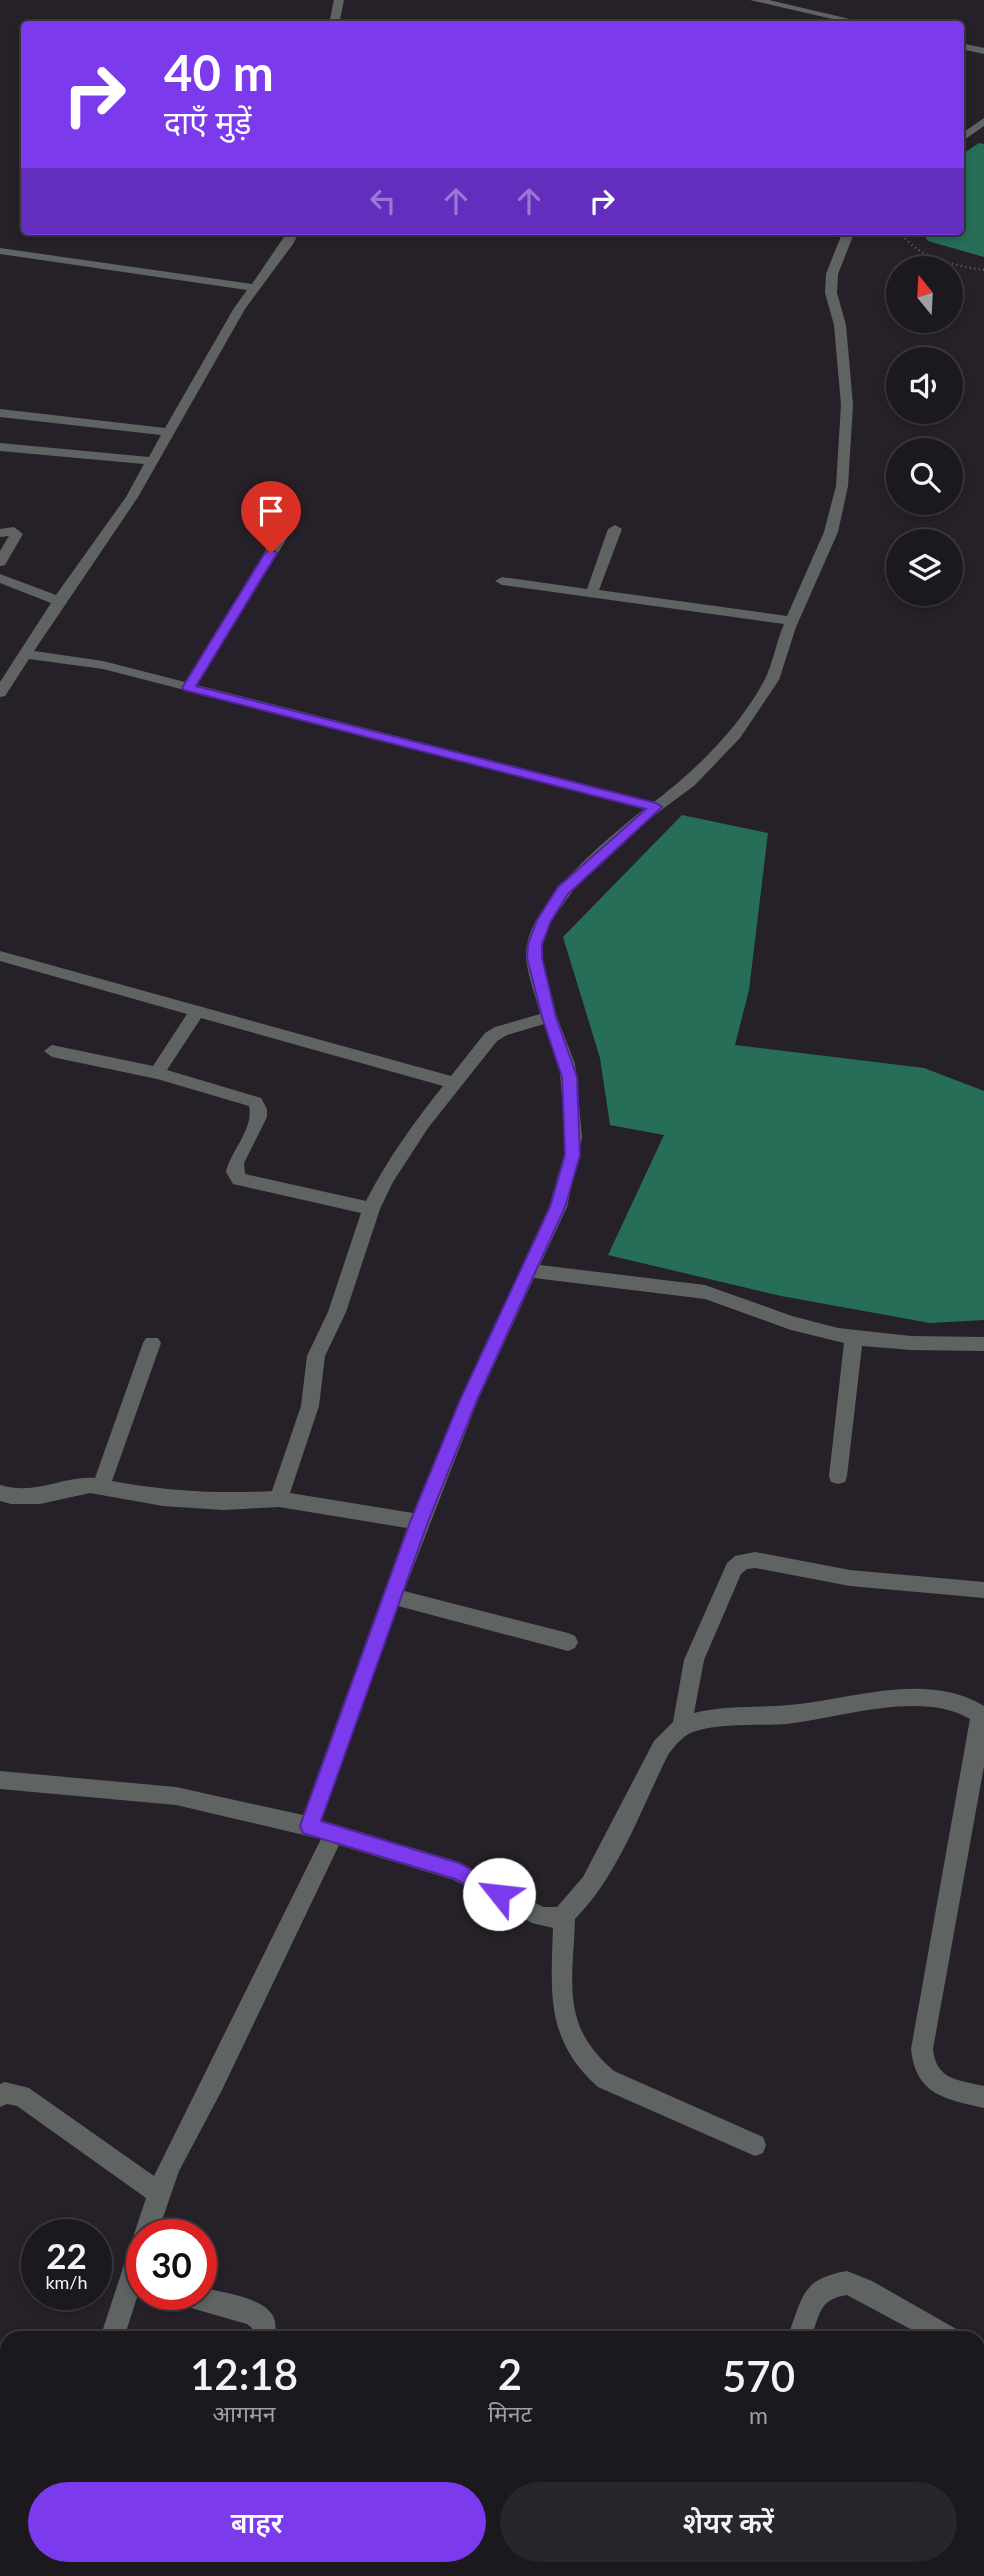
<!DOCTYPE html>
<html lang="hi">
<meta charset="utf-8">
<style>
body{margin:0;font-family:Lato,"Noto Sans Devanagari",sans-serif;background:#29262b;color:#f1f3f6;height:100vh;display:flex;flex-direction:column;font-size:26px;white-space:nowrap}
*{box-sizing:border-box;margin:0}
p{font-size:23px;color:#a0a0a4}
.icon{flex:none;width:38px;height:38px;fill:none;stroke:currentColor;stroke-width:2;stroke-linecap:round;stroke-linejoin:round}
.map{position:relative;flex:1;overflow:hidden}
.side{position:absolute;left:0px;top:2331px;width:985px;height:245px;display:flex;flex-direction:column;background:#1c191e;border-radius:21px 21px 0 0;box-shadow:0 4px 10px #0003,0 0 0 2px #3a383c}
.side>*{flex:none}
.banner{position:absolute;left:21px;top:21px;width:943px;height:214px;border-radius:7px;box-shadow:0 4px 10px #0003,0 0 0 2px #3a383c;background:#7c3aed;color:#fff;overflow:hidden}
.needle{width:46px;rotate:342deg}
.fabs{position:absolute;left:886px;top:256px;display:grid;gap:14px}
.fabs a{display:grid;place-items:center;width:77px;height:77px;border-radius:50%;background:#1c191e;box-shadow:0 4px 10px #0003,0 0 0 2px #3a383c;font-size:35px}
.speed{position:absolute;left:21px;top:2219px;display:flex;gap:14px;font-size:35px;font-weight:700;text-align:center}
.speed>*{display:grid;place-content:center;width:91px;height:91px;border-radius:50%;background:#1c191e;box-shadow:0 4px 10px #0003,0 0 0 2px #3a383c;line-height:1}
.speed small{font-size:18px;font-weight:400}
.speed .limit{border:10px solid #d22;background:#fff;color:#111}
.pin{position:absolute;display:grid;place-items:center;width:60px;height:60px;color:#fff;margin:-72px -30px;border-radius:50% 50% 50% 0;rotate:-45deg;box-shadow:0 0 7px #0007}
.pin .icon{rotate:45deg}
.me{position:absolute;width:77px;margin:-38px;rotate:299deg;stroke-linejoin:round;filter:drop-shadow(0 0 5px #0008)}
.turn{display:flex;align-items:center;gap:24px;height:147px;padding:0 28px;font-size:32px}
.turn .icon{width:91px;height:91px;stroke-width:2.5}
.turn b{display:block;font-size:49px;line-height:60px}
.lanes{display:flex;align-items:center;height:66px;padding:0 28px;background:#0003;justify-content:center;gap:35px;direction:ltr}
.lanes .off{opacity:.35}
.eta{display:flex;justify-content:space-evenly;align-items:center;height:119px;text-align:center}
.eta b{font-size:42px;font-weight:600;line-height:49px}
.primary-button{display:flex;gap:14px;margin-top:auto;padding:14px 28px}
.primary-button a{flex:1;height:80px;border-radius:42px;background:#7c3aed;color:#fff;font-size:28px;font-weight:600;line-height:80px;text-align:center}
.primary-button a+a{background:#29262b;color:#f1f3f6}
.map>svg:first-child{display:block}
</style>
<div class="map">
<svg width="984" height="2576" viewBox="0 0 984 2576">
<rect width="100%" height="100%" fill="#262128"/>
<path fill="#266e58" d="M979,143L984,144V257L928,241L922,231H961V155Z
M682,815L768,833L749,990L735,1045L924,1068L984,1091V1320L930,1323L781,1296L608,1255L664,1135L610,1125L600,1058L563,937Z"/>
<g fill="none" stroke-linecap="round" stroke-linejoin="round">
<path stroke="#666268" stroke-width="2.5" stroke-dasharray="1 3.5" stroke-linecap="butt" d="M900,231C916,258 955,266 984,270"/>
<path fill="#5f6462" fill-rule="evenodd" d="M334,0H344L339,24H329Z
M750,0H769L871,24H854Z
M961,43L984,48V54L961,49Z
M984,118V126L961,142V134Z
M288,231H300L293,244L245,309L138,497L34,651L103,661L185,682L278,530L285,526L292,530L197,685L654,802C697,769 738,729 764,681C773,664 776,642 784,624L502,585L495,581L502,577L587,589L608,529L615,525L622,529L599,590L787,616L824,532L836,486L841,405L834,325L825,293L826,274L843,231H855L838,274L837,293L846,325L853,405L848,486L838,532L796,627L779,680L740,738L695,785L652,817L580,881L551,921L543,944L542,958L557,1017L575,1064L582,1137L567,1207L540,1265L705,1285L792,1316L838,1328L911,1336L984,1337V1351L911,1350L862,1346L847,1476L845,1482L838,1484L831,1482L829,1476L844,1343L791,1330L705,1299L534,1278L478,1400L404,1591L568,1633L575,1636L578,1642L575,1648L568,1651L398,1606L321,1820L459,1862L543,1907H557L583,1877L654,1741L673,1722L684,1660L727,1563L735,1556L755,1552L850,1570L984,1582V1598L850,1586L755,1568L747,1569L741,1574L704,1660L694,1713C725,1705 759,1708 790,1705C853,1699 926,1671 984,1706V1766L933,2049C936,2080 958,2080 984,2086V2108C945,2099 916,2095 911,2049L970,1719C922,1690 840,1718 787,1724C760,1726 722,1723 696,1731C684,1734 675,1745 668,1755C641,1809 618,1876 575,1919C573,1983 560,2025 614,2071L763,2137L766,2145L763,2153L755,2156L598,2087C545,2040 551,1992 553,1928L532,1923L454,1880L339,1845L221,2092L179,2171L157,2235H142V2282L124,2338H100L146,2198L17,2106L7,2104L0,2107V2084L5,2082L29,2088L154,2176L321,1839L176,1805L0,1789V1771L176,1787L303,1815L407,1528L279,1507L223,1510L163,1506L90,1493L40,1504H11L0,1501V1485C38,1496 63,1475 95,1478L143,1343L146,1338H158L161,1343L112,1481C166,1491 217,1494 272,1491L301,1406L307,1356L328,1312L361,1213L233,1184L226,1172C231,1150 254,1129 249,1106L157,1079L52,1057L44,1051L52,1045L153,1066L187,1014L0,961V951L451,1076L485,1033L495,1027L540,1014C536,996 527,975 526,956C525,905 607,839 644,809L103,669L29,659L5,696L0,697V682L51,603L0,583V574L56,595L126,497L144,464L0,451V443L149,457L161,435L0,417V409L165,428L234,308L247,290L0,254V248L252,284ZM201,1018L443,1086C414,1122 387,1160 366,1201L245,1174L244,1163L267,1117V1109L261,1098L167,1070ZM544,1024L559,1064L566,1137L564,1155L549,1207L460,1400L413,1513L290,1493L319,1406L325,1356L346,1312L380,1209L393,1182L428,1128L497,1041L507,1035Z
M14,527L23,534L5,565L0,566V551L9,536L0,537V529Z
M847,2271L872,2281L958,2330L962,2338H927L847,2295C819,2299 820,2314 811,2338H787C803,2298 800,2279 847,2271Z
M201,2287C222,2293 261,2296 273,2316C277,2323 275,2331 275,2338H251L252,2328L247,2324L184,2306L176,2302L172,2294H201Z
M978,2342L984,2345V2369L978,2367Z
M0,2394H7V2418H0Z
M508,2569H545L548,2576H511Z
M738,2569H764L763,2576H737Z"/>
</g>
<path fill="#7c3aed" stroke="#51269a" stroke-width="2" d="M271,549L277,553L196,686L656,803L662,807L568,894L551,921L542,944V958L556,1017L577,1077L580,1155L565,1207L477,1400L428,1522L321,1821L459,1863L506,1888L509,1894L506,1900L499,1903L455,1879L309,1835L303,1833L300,1826L410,1522L460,1400L550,1207L565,1155L562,1077L542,1017L527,958L528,944L537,920L558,887L646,809L184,690L182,688L265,553Z"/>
</svg>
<div class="fabs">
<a><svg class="needle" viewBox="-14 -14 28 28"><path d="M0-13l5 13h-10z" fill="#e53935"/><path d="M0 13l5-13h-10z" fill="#a0a0a4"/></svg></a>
<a><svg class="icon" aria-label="sound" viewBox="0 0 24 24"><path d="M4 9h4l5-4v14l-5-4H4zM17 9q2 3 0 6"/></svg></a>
<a><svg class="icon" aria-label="search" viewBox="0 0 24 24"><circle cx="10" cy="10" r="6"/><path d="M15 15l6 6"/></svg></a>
<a><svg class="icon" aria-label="layers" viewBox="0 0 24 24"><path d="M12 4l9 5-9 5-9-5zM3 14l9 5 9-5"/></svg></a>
</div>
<div class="speed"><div>22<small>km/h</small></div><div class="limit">30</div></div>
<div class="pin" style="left:271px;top:553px;background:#d93025"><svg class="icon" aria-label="arrive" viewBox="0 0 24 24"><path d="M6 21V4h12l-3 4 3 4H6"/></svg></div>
<svg class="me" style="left:499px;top:1894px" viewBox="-20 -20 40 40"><circle r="19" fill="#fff"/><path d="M0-13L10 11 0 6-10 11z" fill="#7c3aed"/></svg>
<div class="banner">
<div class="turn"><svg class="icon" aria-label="right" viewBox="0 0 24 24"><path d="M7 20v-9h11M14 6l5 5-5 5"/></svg><div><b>40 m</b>दाएँ मुड़ें</div></div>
<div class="lanes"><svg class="icon off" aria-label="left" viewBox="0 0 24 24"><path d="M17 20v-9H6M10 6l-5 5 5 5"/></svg><svg class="icon off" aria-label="ahead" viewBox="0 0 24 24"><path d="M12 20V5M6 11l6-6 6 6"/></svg><svg class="icon off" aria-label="ahead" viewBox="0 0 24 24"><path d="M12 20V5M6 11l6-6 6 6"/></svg><svg class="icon" aria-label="right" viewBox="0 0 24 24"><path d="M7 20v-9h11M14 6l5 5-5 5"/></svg></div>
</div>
<section class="side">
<div class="eta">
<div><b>12:18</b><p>आगमन</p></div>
<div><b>2</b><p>मिनट</p></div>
<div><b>570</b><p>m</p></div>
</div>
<div class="primary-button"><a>बाहर</a><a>शेयर करें</a></div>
</section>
</div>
